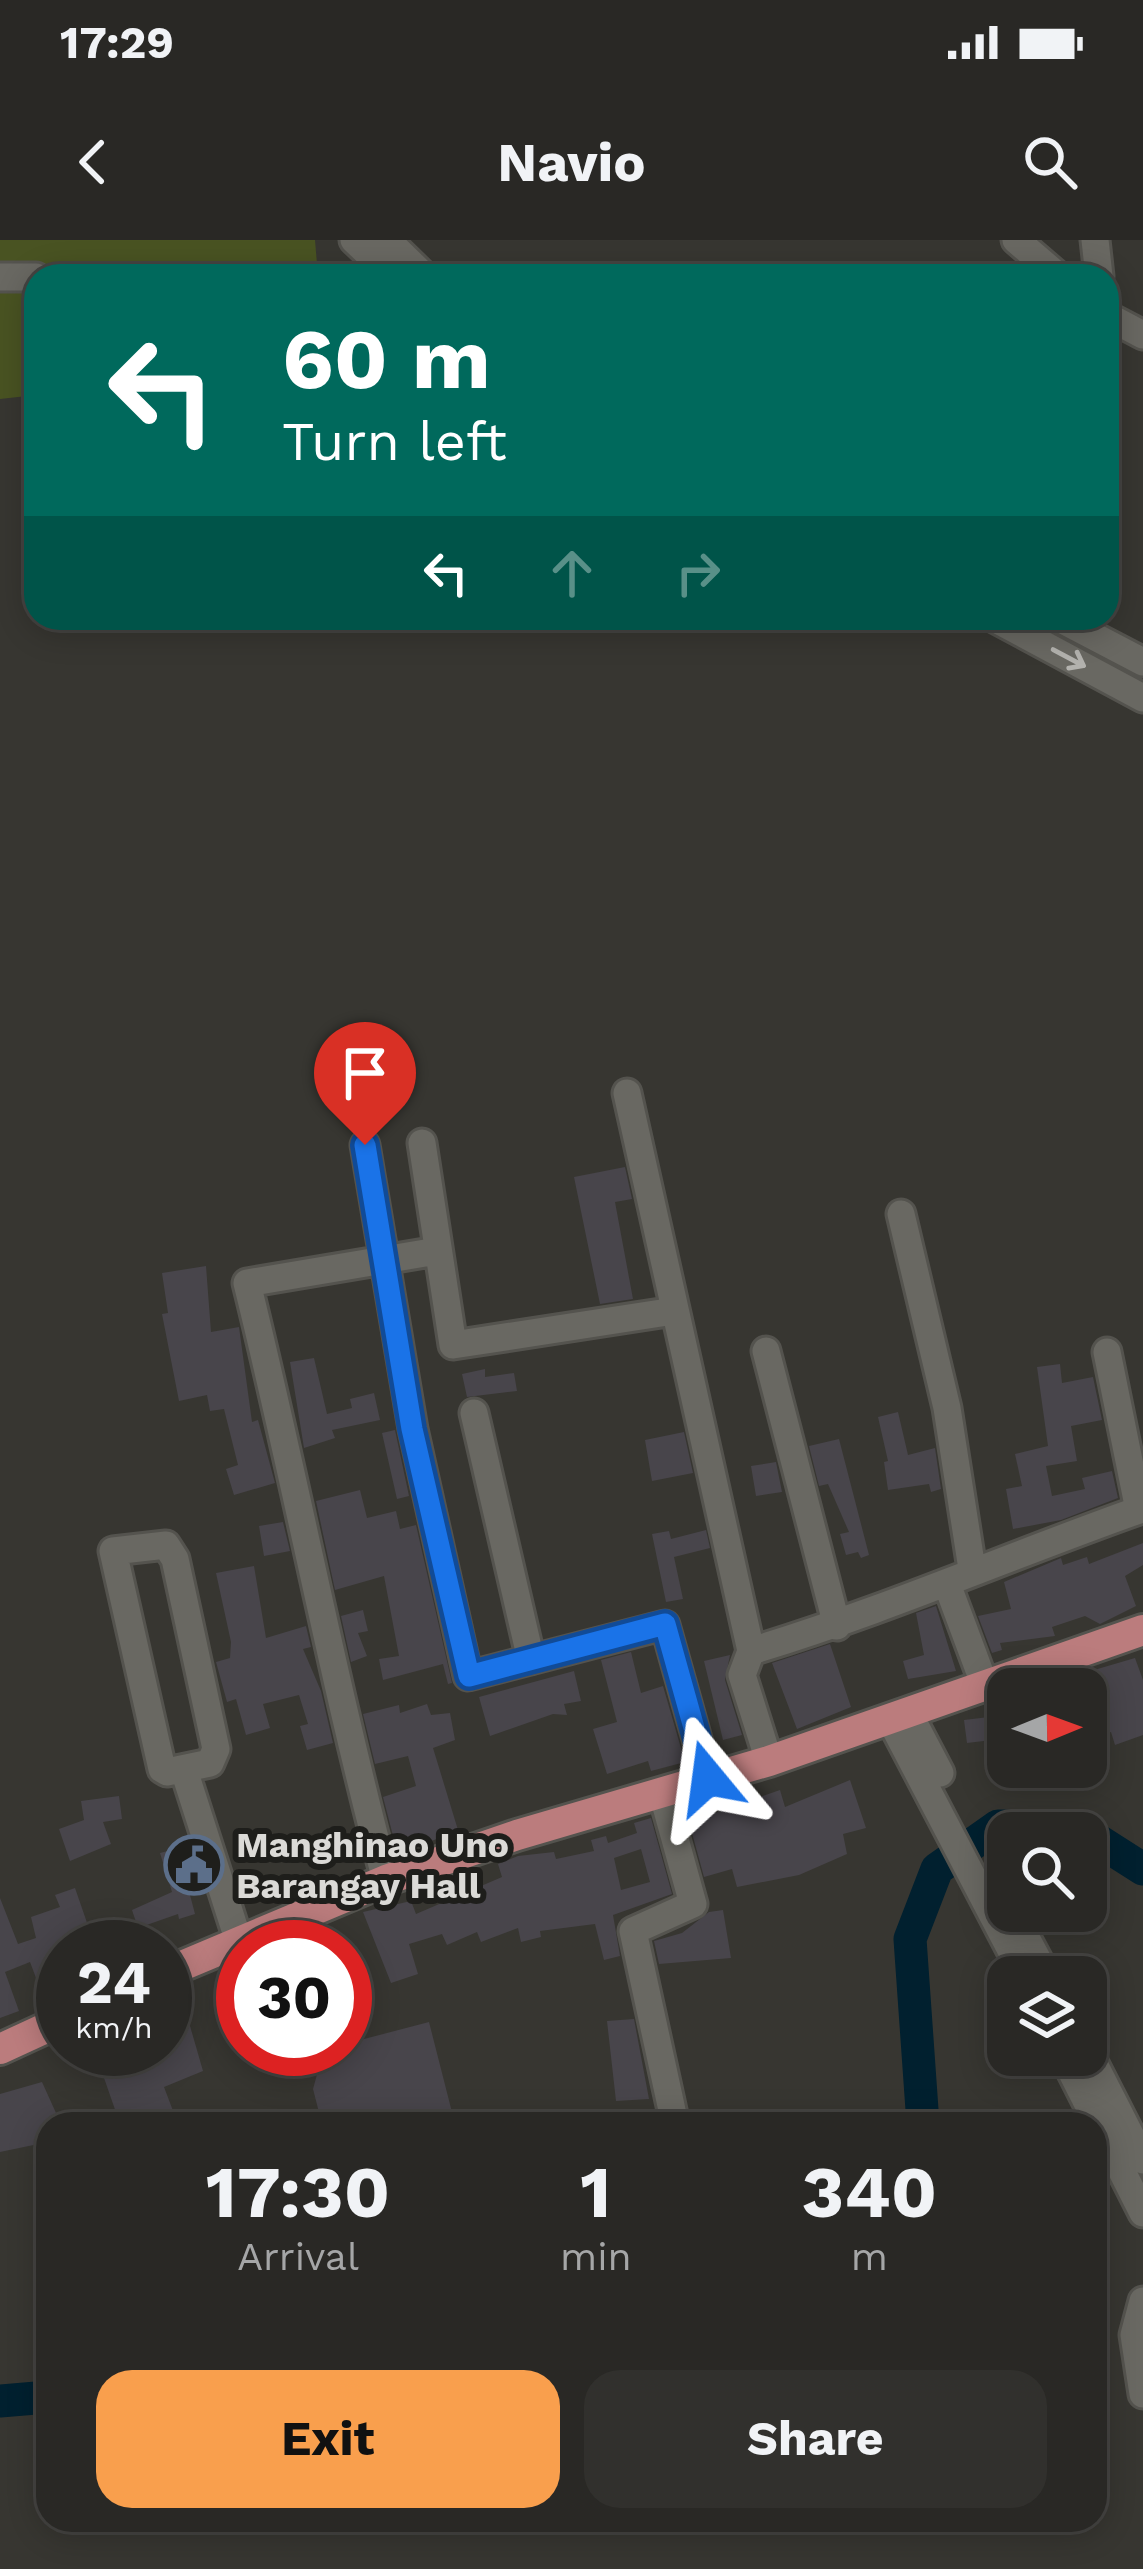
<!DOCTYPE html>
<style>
body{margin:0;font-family:"Work Sans",sans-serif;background:#31302d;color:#f1f3f6;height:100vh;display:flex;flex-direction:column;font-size:45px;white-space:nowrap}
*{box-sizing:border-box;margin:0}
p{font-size:39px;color:#a5a6a7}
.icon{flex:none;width:66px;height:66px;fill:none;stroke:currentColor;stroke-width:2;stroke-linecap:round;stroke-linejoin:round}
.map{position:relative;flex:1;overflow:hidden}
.drawer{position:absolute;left:36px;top:1872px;width:1071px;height:420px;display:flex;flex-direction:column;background:#292825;border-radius:36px;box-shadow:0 6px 30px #0003,0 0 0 3px #454442}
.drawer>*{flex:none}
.top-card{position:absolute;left:24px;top:24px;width:1095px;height:366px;border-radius:36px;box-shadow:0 6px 30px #0003,0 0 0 3px #454442;background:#00695c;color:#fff;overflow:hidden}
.needle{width:78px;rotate:89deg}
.fabs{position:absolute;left:987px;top:1428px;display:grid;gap:24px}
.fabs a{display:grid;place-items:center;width:120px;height:120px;border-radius:24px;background:#292825;box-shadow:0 6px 30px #0003,0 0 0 3px #454442;font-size:60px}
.speed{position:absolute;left:36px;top:1680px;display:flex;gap:24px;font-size:60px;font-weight:700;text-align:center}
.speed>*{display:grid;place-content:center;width:156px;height:156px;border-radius:50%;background:#292825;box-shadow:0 6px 30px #0003,0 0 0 3px #454442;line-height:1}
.speed small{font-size:30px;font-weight:400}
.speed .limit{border:18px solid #d22;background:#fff;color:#111}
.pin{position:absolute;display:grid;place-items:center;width:102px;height:102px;color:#fff;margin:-123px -51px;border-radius:50% 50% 50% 0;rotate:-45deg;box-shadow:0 0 12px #0007}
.pin .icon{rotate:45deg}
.me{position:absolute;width:132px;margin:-66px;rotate:344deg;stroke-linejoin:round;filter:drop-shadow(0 0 9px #0008)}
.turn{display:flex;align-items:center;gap:42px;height:252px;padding:0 60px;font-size:54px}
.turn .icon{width:156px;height:156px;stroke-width:2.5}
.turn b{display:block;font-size:84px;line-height:102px}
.lanes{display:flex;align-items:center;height:114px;padding:0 60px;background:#0003;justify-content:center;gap:60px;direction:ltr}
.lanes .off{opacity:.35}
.eta{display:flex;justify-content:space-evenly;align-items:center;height:204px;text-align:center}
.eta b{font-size:72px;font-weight:700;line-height:84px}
.primary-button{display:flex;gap:24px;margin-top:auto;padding:24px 60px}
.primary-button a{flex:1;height:138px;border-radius:36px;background:#f99f4d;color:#111;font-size:48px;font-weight:700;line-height:138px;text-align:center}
.primary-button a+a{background:#31302d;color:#f1f3f6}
.status{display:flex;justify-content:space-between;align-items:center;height:84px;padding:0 60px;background:#292825;direction:ltr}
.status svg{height:33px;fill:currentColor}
header{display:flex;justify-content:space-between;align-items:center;height:156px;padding:0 60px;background:#292825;font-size:54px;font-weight:700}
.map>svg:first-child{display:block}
</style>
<div class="status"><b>17:29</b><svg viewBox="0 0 49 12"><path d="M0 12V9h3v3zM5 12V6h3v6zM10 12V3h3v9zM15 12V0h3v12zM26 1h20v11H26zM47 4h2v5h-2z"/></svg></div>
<header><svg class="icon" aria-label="back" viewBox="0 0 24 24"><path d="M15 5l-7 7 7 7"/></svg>Navio<svg class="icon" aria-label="search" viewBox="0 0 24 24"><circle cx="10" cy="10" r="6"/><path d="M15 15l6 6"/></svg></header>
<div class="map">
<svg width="1143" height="2329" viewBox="0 0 1143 2329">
<rect width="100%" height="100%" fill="#373631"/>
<path fill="#495322" d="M0,0H315L318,36H36V155L0,159Z"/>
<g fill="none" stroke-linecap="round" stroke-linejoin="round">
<path stroke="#01202f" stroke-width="33" d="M923,1884L910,1699L937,1629L998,1586L1077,1587L1143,1629
M0,2161L48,2157"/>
</g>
<path fill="#48454b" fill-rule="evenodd" d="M625,927L632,959L615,962L633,1059L600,1064L574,937Z
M206,1026L211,1092L239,1087L252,1182L258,1180L275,1243L234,1255L226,1229L238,1225L224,1169L210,1171L207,1155L179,1161L162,1074L168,1073L162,1033Z
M314,1118L327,1174L352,1168L350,1159L374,1153L380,1180L332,1190L335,1198L304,1208L290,1122Z
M1060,1124L1062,1143L1093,1137L1102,1180L1071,1186L1077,1221L1046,1226L1052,1256L1085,1249L1082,1238L1112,1231L1118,1258L1061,1280L1013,1289L1006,1249L1022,1246L1015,1214L1048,1206L1037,1127Z
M485,1129V1137L514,1133L517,1151L467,1157L462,1134Z
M898,1172L908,1215L935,1208L941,1249L931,1252L929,1244L888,1250L884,1222L888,1221L878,1177Z
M395,1190L409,1256L397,1259L382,1193Z
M684,1192L693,1233L652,1241L645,1200Z
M839,1199L869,1315L861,1318L858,1312L846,1315L840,1294L849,1292L828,1244L819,1246L809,1206Z
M776,1222L782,1252L756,1256L751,1226Z
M360,1250L367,1278L396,1271L400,1289L416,1285L452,1443L448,1444L443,1424L383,1440L379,1419L399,1416L384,1336L335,1350L316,1261Z
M283,1282L290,1311L264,1316L259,1286Z
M706,1290L710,1308L674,1317L683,1359L666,1362L652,1294L669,1291L671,1299Z
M1143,1303V1325L1125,1336L1136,1366L1100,1384L1085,1376L1052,1387L1055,1396L1000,1403L1002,1410L992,1413L978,1376L1011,1369L1004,1342L1061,1318L1063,1325L1087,1317L1089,1324Z
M254,1326L266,1398L306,1386L311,1407L303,1409L321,1451L333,1503L307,1510L300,1486L308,1484L299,1455L263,1464L270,1488L246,1495L236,1459L227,1462L216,1422L230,1418L231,1402L216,1333Z
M936,1366L956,1431L908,1439L903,1421L924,1415L916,1373Z
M363,1370L368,1391L358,1393L367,1416L351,1422L341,1376Z
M830,1404L851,1467L797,1489L772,1423Z
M631,1412L641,1453L663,1446L685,1522L651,1531L648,1521L607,1534L593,1489L617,1482L601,1420Z
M730,1415L725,1440L742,1495L723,1500L704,1421Z
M1135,1418L1143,1440V1495L1115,1505L1111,1492L1086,1499V1449H1079L1077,1435Z
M574,1431L581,1461L564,1464L567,1475L553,1474L490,1496L479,1457Z
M427,1464L431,1475L450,1473L455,1500L433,1508L458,1590L398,1615L383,1557L416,1546L408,1516L375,1524L363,1474L399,1465L400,1473Z
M1008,1465V1510L994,1512L992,1500L967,1503L964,1480L989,1477L987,1468Z
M850,1540L866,1588L843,1594L847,1614L799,1635L737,1647L732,1629L704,1637L689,1582L780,1550L785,1567Z
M119,1556L122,1579L103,1582L111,1604L70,1621L59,1589L84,1580L81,1561Z
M651,1578L672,1654L613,1675L620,1716L604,1720L595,1684L540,1691L541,1697L521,1702L518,1688L481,1702L477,1692L447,1705L442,1694L409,1704L418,1734L391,1743L363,1672L411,1661L416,1674L502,1637L498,1624L518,1616L554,1612L556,1619L594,1611L591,1600L606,1596L608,1603L637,1593L634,1583ZM641,1609L650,1642L621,1650L614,1618Z
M187,1597L204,1651L190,1655L195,1674L179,1679L178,1674L138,1688L132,1670L172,1652L160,1613L179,1608L177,1600Z
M75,1648L93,1700L125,1688L132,1707H63V1752L44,1759L30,1722L5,1732L19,1771L0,1778V1658L18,1704L36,1698L31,1677L60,1667L55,1655Z
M723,1670L731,1718L659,1724L654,1701L682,1693L709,1672Z
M188,1779L203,1831L164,1847L178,1884H120L94,1809H176L167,1787Z
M634,1779L649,1859L616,1861L607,1781Z
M429,1782L455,1884H322L313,1849L324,1809H345V1804Z
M42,1842L61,1884H48V1902L0,1912V1854Z"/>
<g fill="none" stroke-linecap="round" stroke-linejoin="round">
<defs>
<path id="minor" d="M354,0L392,36
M387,0L424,36
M1016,0L1058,36
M1095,0L1099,36
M0,37H36
M1107,76L1143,95
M994,378L1143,458
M1059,378L1143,422
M627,853L751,1411L742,1435L769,1521
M422,903L453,1105L674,1071
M365,905L413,1189L468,1436L665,1385L708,1538
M901,974L947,1168L972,1329
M766,1111L837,1386
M474,1173L531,1420
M166,1305L175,1319L216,1509L210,1523L167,1532L162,1529L113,1311Z
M947,1344L985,1446
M751,1411C884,1371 1009,1316 1139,1270L1107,1112
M908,1472L940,1533
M890,1479L1025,1737
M184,1530L238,1699
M662,1552L693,1664L633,1691L675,1884
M386,1640C333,1442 296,1241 247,1043L437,1011
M1015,1677L1047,1737
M1086,1808L1143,1920
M1063,1815L1143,1973
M1143,2061L1134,2095L1143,2154"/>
<path id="major" d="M165,1733L386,1640L517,1595L769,1521L1143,1390
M0,1809L63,1780"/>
</defs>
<use href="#minor" stroke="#54534e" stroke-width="33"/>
<use href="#major" stroke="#54534e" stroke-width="36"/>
<use href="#minor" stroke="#696862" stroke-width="27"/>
<use href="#major" stroke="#bb7c7d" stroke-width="30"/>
</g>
<defs><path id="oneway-shaft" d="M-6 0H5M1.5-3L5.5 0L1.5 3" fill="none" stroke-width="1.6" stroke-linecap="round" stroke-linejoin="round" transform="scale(3)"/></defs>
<use stroke="#b3b2ae" href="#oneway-shaft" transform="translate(1069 418) rotate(28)"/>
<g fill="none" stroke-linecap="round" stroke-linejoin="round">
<defs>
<path id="route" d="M365,905L412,1189L469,1436L665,1384L708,1538"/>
</defs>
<use href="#route" stroke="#114b97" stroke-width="30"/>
<use href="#route" stroke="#1a73e8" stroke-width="21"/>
</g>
<defs>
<symbol id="civic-ring" viewBox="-11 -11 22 22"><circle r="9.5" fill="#1e1e1b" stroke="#5c6f8a" stroke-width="1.5"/><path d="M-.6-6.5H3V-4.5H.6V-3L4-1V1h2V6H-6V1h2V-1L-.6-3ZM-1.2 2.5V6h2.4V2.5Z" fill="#5c6f8a"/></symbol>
</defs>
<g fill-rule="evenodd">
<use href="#civic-ring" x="161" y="1592" width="66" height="66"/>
</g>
<g text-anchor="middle" stroke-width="12" stroke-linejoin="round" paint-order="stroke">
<g font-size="36" font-weight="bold" fill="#dbdad7" stroke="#1e1e1b" text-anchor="start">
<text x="236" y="1617">Manghinao Uno<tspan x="236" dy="41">Barangay Hall</tspan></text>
</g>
</g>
</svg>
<div class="fabs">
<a><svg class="needle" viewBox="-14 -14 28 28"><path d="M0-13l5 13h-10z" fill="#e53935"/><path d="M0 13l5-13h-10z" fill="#a5a6a7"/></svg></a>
<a><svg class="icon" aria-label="search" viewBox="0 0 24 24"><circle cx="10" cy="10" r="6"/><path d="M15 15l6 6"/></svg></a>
<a><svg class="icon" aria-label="layers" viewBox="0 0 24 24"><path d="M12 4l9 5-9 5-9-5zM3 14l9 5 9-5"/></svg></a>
</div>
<div class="speed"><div>24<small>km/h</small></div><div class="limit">30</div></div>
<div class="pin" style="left:365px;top:905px;background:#d93025"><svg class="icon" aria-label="arrive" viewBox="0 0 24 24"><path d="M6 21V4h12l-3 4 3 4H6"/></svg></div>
<svg class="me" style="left:708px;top:1538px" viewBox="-20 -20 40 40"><path d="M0-17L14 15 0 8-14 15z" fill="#1a73e8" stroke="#fff" stroke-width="4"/></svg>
<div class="top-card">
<div class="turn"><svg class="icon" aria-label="left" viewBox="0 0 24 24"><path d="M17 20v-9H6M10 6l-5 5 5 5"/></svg><div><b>60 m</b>Turn left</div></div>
<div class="lanes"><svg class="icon" aria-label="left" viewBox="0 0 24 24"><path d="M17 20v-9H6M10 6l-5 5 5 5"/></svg><svg class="icon off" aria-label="ahead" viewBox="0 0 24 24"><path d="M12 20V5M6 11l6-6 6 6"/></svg><svg class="icon off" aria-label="right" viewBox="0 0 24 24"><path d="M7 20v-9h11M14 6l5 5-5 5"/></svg></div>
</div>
<section class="drawer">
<div class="eta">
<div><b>17:30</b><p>Arrival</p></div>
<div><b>1</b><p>min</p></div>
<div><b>340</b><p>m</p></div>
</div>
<div class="primary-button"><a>Exit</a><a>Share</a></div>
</section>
</div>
